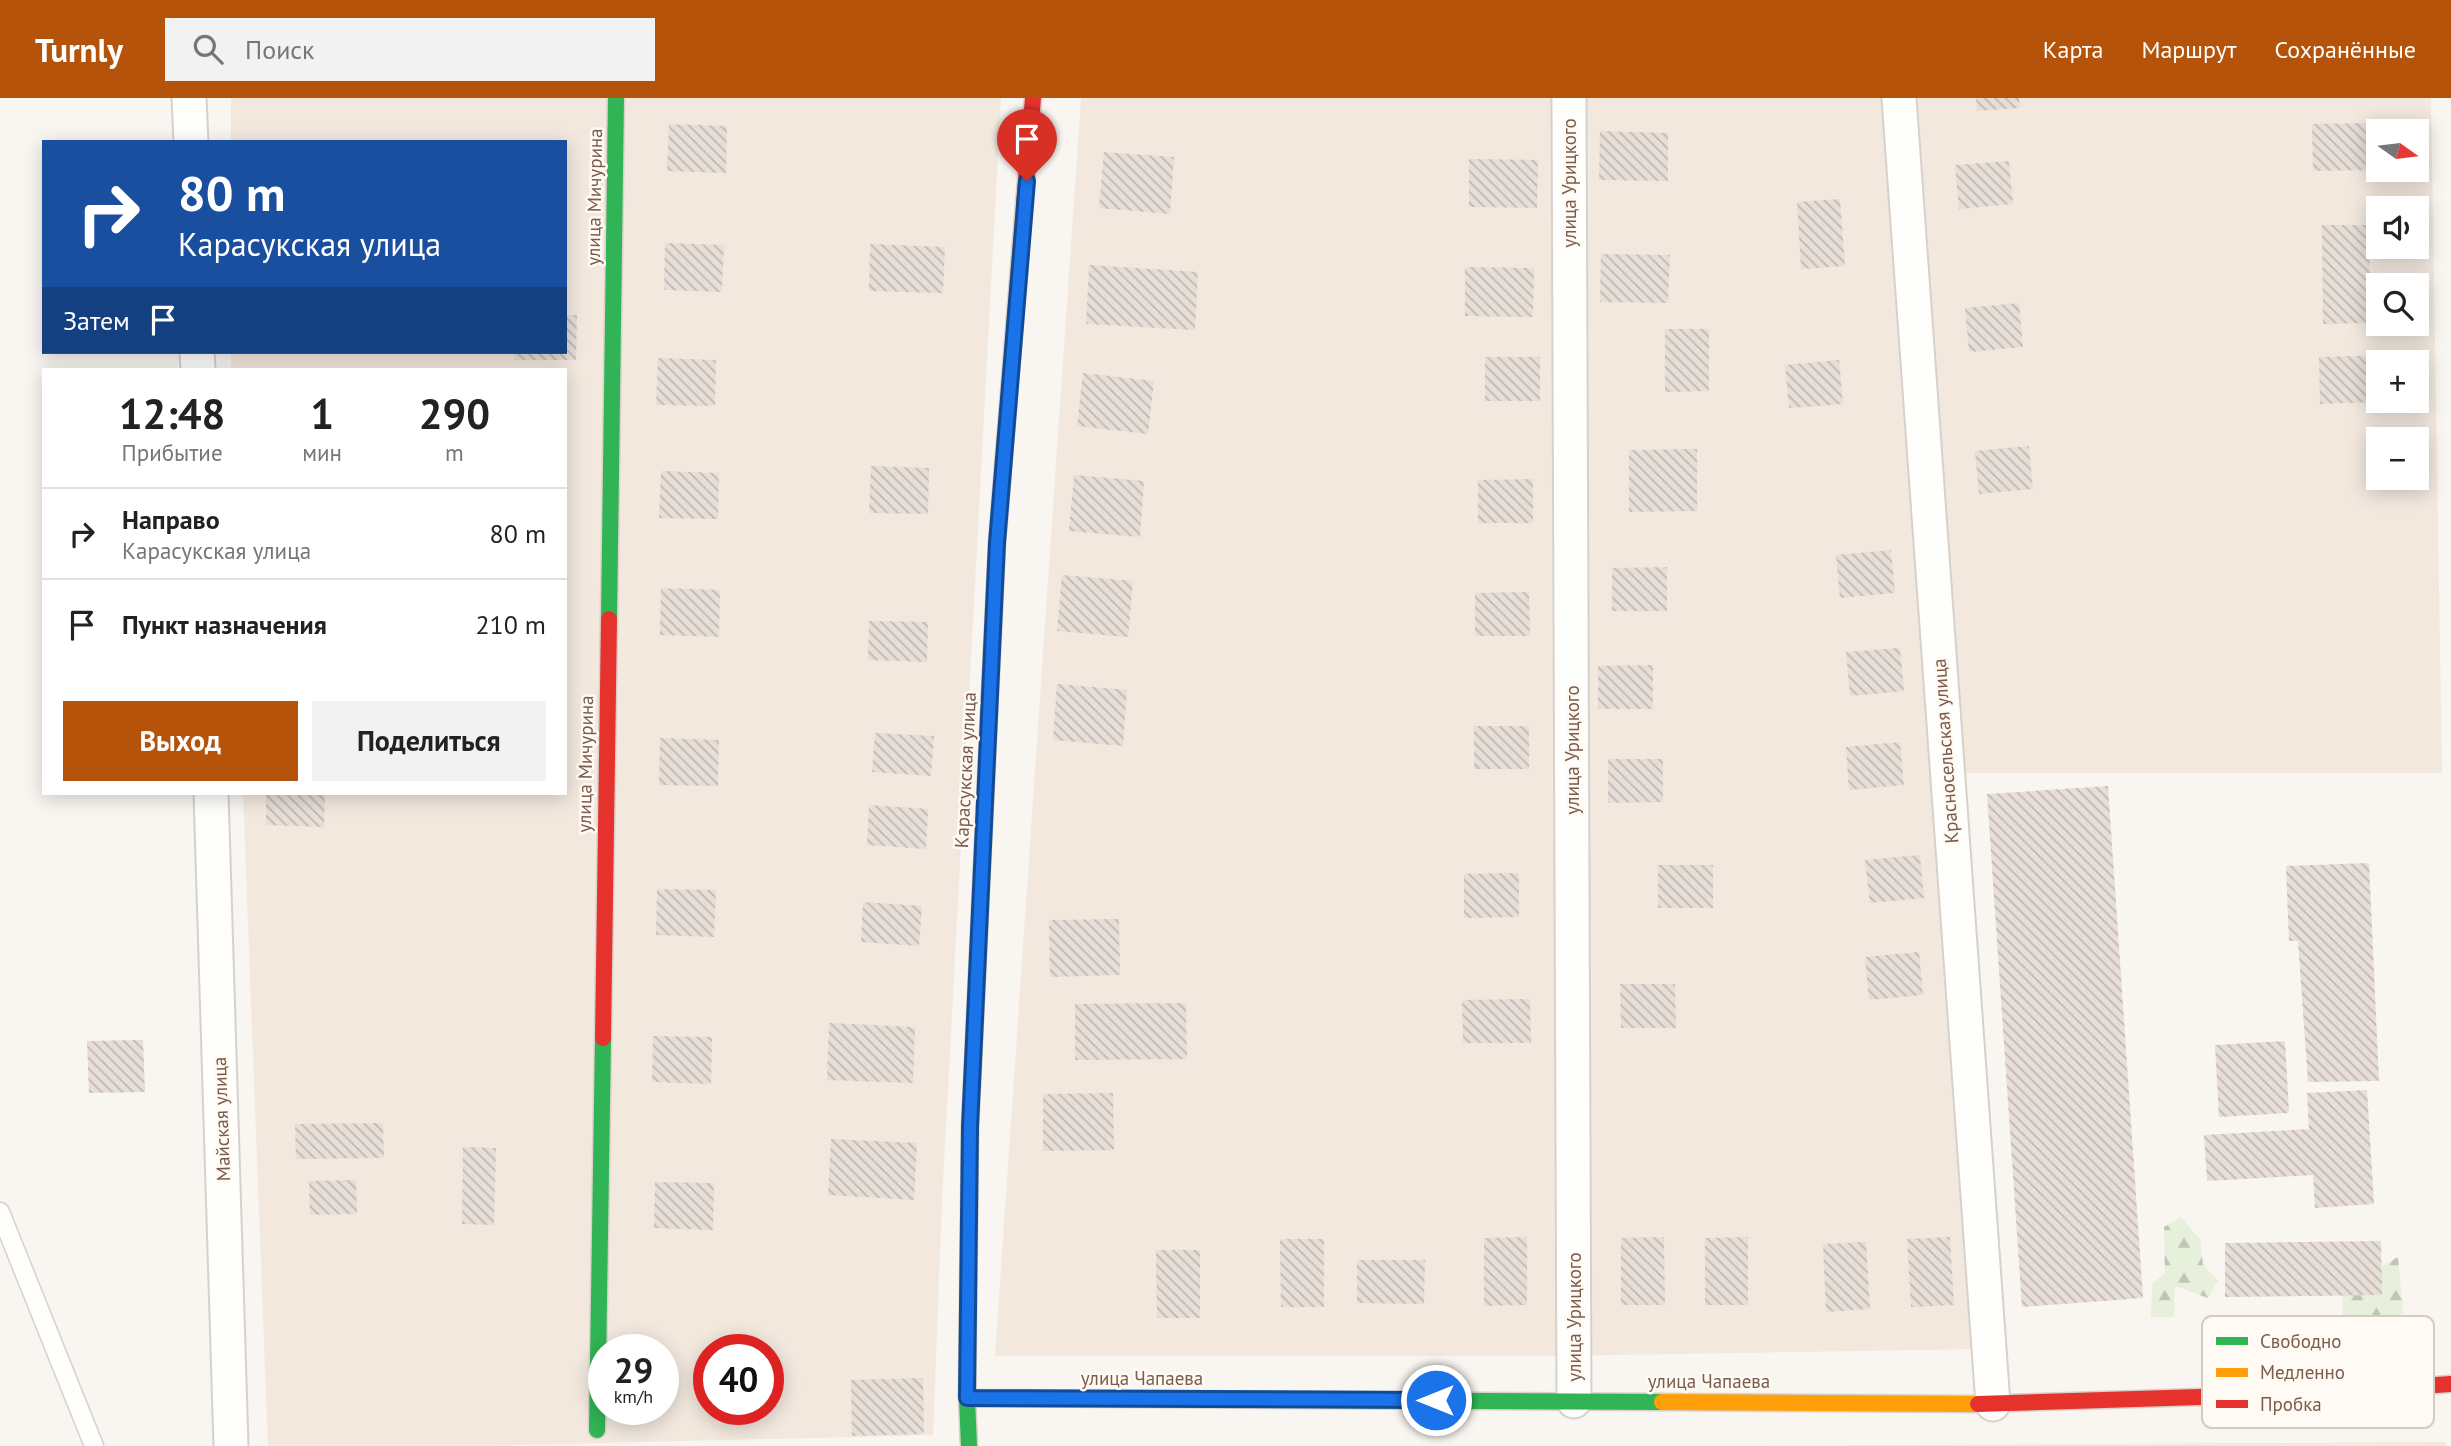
<!DOCTYPE html>
<html lang="ru">
<meta charset="utf-8">
<style>
body{margin:0;font-family:"PT Sans",sans-serif;background:#f2f2f2;color:#222;height:100vh;display:flex;flex-direction:column;font-size:26px;white-space:nowrap}
*{box-sizing:border-box;margin:0}
p{font-size:23px;color:#767676}
.icon{flex:none;width:38px;height:38px;fill:none;stroke:currentColor;stroke-width:2;stroke-linecap:round;stroke-linejoin:round}
.map{position:relative;flex:1;overflow:hidden}
.panel{position:absolute;left:42px;top:270px;width:525px;height:427px;display:flex;flex-direction:column;background:#fff;border-radius:0px;box-shadow:0 4px 18px #0003}
.panel>*{flex:none}
.top-card{position:absolute;left:42px;top:42px;width:525px;height:214px;border-radius:0px;box-shadow:0 4px 18px #0003;background:#1a4fa0;color:#fff;overflow:hidden}
.needle{width:46px;rotate:104deg}
.controls{position:absolute;left:2366px;top:21px;display:grid;gap:14px}
.controls a{display:grid;place-items:center;width:63px;height:63px;border-radius:0px;background:#fff;box-shadow:0 4px 18px #0003;font-size:35px}
.speed{position:absolute;left:588px;top:1236px;display:flex;gap:14px;font-size:35px;font-weight:700;text-align:center}
.speed>*{display:grid;place-content:center;width:91px;height:91px;border-radius:50%;background:#fff;box-shadow:0 4px 18px #0003;line-height:1}
.speed small{font-size:18px;font-weight:400}
.speed .limit{border:10px solid #d22;background:#fff;color:#111}
.pin{position:absolute;display:grid;place-items:center;width:60px;height:60px;color:#fff;margin:-72px -30px;border-radius:50% 50% 50% 0;rotate:-45deg;box-shadow:0 0 7px #0007}
.pin .icon{rotate:45deg}
.me{position:absolute;width:77px;margin:-38px;rotate:270deg;stroke-linejoin:round;filter:drop-shadow(0 0 5px #0008)}
.turn{display:flex;align-items:center;gap:24px;height:147px;padding:0 21px;font-size:32px}
.turn .icon{width:91px;height:91px;stroke-width:2.5}
.turn b{display:block;font-size:49px;line-height:60px}
.then{display:flex;align-items:center;height:66px;padding:0 21px;background:#0003;gap:14px;font-size:26px}
.eta{display:flex;justify-content:space-evenly;align-items:center;height:119px;text-align:center}
.eta b{font-size:42px;font-weight:700;line-height:49px}
.primary-button{display:flex;gap:14px;margin-top:auto;padding:14px 21px}
.primary-button a{flex:1;height:80px;border-radius:0px;background:#b45309;color:#fff;font-size:28px;font-weight:700;line-height:80px;text-align:center}
.primary-button a+a{background:#f2f2f2;color:#222}
ul{padding:0;list-style:none}
li{display:flex;align-items:center;gap:21px;height:91px;padding:0 21px;border-top:2px solid #e0e0e0}
li div{flex:1}
li b{display:block;font-size:26px}
li em{font-style:normal}
header{display:flex;align-items:center;gap:42px;box-sizing:border-box;height:98px;padding:0 35px;background:#b45309;color:#fff}
header strong{font-size:33px}
nav{display:flex;gap:38px;margin-inline-start:auto;font-size:24px}
.search{width:490px;height:63px;background:#f2f2f2;display:flex;align-items:center;gap:18px;box-sizing:border-box;padding:0 24px;border-radius:0px;color:#767676;font-size:26px}
.map>svg:first-child{display:block}
</style>
<header>
<strong>Turnly</strong>
<div class="search"><svg class="icon" aria-label="search" viewBox="0 0 24 24"><circle cx="10" cy="10" r="6"/><path d="M15 15l6 6"/></svg>Поиск</div>
<nav><a>Карта</a><a>Маршрут</a><a>Сохранённые</a></nav>
</header>
<div class="map">
<svg width="2451" height="1348" viewBox="0 0 2451 1348">
<defs>
<pattern id="forest-firs" width="22" height="20" patternUnits="userSpaceOnUse" patternTransform="scale(1.75)"><rect width="22" height="20" fill="#e7f0db"/><path d="M5 1l3.5 6h-7zM16 11l3.5 6h-7z" fill="#c0c6b4"/></pattern>
<pattern id="building-back-hatch" width="6" height="6" patternUnits="userSpaceOnUse" patternTransform="scale(1.75)"><rect width="6" height="6" fill="#e6ded7"/><path d="M-1 5l2 2M0 0l6 6M5-1l2 2" fill="none" stroke="#bfb7b1"/></pattern>
</defs>
<rect width="100%" height="100%" fill="#f9f5f0"/>
<path fill="#f2e8de" fill-rule="evenodd" d="M231,0H1001L942,1103L933,1337L481,1348H268L243,695H565V271H231V254H565V44H231ZM604,1251H663V1311H604ZM709,1251H768V1311H709Z
M1081,0H2431L2442,675H1949L1981,1251L1555,1258H995ZM2378,33H2417V72H2378ZM2378,110H2417V149H2378ZM2378,187H2417V226H2378ZM2378,264H2417V303H2378ZM2378,341H2417V380H2378Z
M2446,1344V1348H1748Z"/>
<path fill="url(#forest-firs)" d="M2181,1119L2200,1141L2203,1167L2218,1182L2208,1200L2175,1188L2174,1219H2151L2152,1186L2165,1175L2164,1129Z
M2398,1159L2404,1224L2343,1223L2342,1191Z"/>
<path fill="url(#building-back-hatch)" d="M1976,0H2019L2020,10L1977,13Z
M2375,25L2376,72L2313,73L2312,26Z
M669,26L727,28L726,75L667,73Z
M1600,33L1668,35V83L1599,82Z
M1104,54L1174,59L1170,116L1099,110Z
M1469,61L1538,62L1537,110L1469,109Z
M2009,63L2013,106L1959,111L1955,67Z
M1840,101L1845,168L1801,171L1797,104Z
M2322,127H2369L2370,225L2323,226Z
M665,145L724,147L722,194L664,192Z
M870,146L945,149L943,195L869,193Z
M1601,156L1670,157L1668,205L1600,204Z
M1089,167L1198,174L1195,232L1086,226Z
M1465,169L1534,170L1533,219L1465,218Z
M2019,205L2023,249L1969,254L1965,210Z
M565,217H577L576,262H514V254H565Z
M1665,231H1709V293L1665,294Z
M2383,257V264H2378V304L2320,306L2319,259Z
M1485,259H1540V303H1485Z
M658,260L716,262L715,308L656,307Z
M1839,262L1843,306L1789,310L1785,267Z
M1083,275L1154,283L1148,336L1077,328Z
M2029,348L2033,391L1979,396L1975,353Z
M1697,351V413L1629,414V352Z
M871,368L929,370L928,416L869,415Z
M661,373L719,375L718,421L659,420Z
M1074,377L1144,383L1140,439L1069,433Z
M1533,381V425H1478V382Z
M1891,452L1895,495L1840,500L1836,457Z
M1667,469V513H1612V470Z
M1062,477L1133,483L1128,539L1057,533Z
M661,490L720,492L719,539L660,537Z
M1529,494L1530,538H1475V495Z
M869,523L928,524L927,564L868,562Z
M1900,550L1904,593L1850,598L1846,554Z
M1653,567V611H1598V568Z
M1057,586L1127,592L1123,648L1053,642Z
M1474,628H1529V671H1474Z
M875,635L934,638L931,678L872,674Z
M660,640L719,642L718,688L659,687Z
M1900,644L1904,687L1849,692L1846,649Z
M1608,661H1663V704L1608,705Z
M2108,688L2143,1200L2022,1209L1987,696Z
M266,695H325L324,729L266,727Z
M869,707L928,711L926,751L867,747Z
M1920,757L1924,800L1870,805L1865,762Z
M2369,765L2379,983L2308,984L2298,843H2289L2286,768Z
M1658,767H1713V810H1658Z
M1519,775V819L1464,820V776Z
M657,791L716,792L714,839L656,837Z
M863,804L922,808L919,848L861,844Z
M1119,821L1120,877L1050,879L1049,822Z
M1919,854L1923,897L1869,902L1865,859Z
M1620,886H1675L1676,930H1621Z
M1530,901L1531,945H1463L1462,902Z
M1186,905L1187,961L1075,962V906Z
M829,925L915,929L913,985L827,982Z
M653,938L712,939L711,986L652,984Z
M143,942L145,994L89,995L87,943Z
M2285,943L2289,1015L2219,1019L2215,947Z
M2367,992L2374,1106L2315,1110L2313,1077L2207,1083L2204,1037L2309,1031L2307,995Z
M1113,995L1114,1052L1043,1053V996Z
M383,1025L384,1060L296,1061L295,1026Z
M831,1041L917,1045L914,1102L828,1097Z
M463,1049L496,1050L494,1127L462,1126Z
M356,1082L357,1116L310,1117L309,1083Z
M655,1084L714,1085L713,1132L654,1130Z
M1527,1139V1207L1484,1208V1140Z
M1664,1139L1665,1207H1621V1140Z
M1748,1139V1207H1705V1140Z
M1950,1139L1954,1207L1911,1209L1907,1141Z
M1280,1141H1324V1209H1281Z
M2381,1143L2382,1197L2225,1199V1145Z
M1866,1144L1870,1211L1826,1214L1823,1146Z
M1156,1152H1200V1220H1157Z
M1357,1162H1425L1424,1206L1357,1205Z
M923,1280L924,1336L852,1338L851,1282Z"/>
<g fill="none" stroke-linecap="round" stroke-linejoin="round">
<defs>
<path id="lane" d="M0,1114L94,1348
M2297,1296L2304,1265"/>
<path id="street" d="M189,0L191,44
M1569,0L1574,1303
M1899,0L1993,1306
M197,254L198,271
M211,695L231,1348"/>
<path id="fast" d="M609,521L616,0
M967,1300L1662,1304
M597,1332L603,940
M969,1348L967,1300L970,1029L989,616"/>
<path id="slow" d="M989,616L997,445L1024,107
M1662,1304L1978,1306"/>
<path id="jam" d="M1024,107L1033,0
M603,940L609,521
M1978,1306L2297,1296L2451,1286"/>
</defs>
<use href="#lane" stroke="#d7d1cb" stroke-width="21"/>
<use href="#street" stroke="#d7d1cb" stroke-width="37"/>
<use href="#fast" stroke="#d9d2cb" stroke-width="19"/>
<use href="#slow" stroke="#d9d2cb" stroke-width="19"/>
<use href="#jam" stroke="#d9d2cb" stroke-width="19"/>
<use href="#lane" stroke="#fefefd" stroke-width="18"/>
<use href="#street" stroke="#fefefd" stroke-width="33"/>
<use href="#fast" stroke="#30b455" stroke-width="16"/>
<use href="#slow" stroke="#ff9f0a" stroke-width="16"/>
<use href="#jam" stroke="#e5322d" stroke-width="16"/>
</g>
<g fill="none" stroke-linecap="round" stroke-linejoin="round">
<defs>
<path id="route" d="M1027,83L997,445L970,1029L967,1300L1436,1302"/>
</defs>
<use href="#route" stroke="#114b97" stroke-width="18"/>
<use href="#route" stroke="#1a73e8" stroke-width="12"/>
</g>
<g text-anchor="middle" stroke-width="5" stroke-linejoin="round" paint-order="stroke">
<g font-size="19" fill="#7a5c4d" stroke="#fffaf3">
<text transform="translate(1569 85) rotate(-90)" y="7">улица Урицкого</text>
<text transform="translate(594 99) rotate(-89)" y="7">улица Мичурина</text>
<text transform="translate(1572 652) rotate(-90)" y="7">улица Урицкого</text>
<text transform="translate(1945 653) rotate(-94)" y="7">Красносельская улица</text>
<text transform="translate(585 666) rotate(-89)" y="7">улица Мичурина</text>
<text transform="translate(965 672) rotate(-87)" y="7">Карасукская улица</text>
<text transform="translate(221 1021) rotate(-92)" y="7">Майская улица</text>
<text transform="translate(1574 1219) rotate(-90)" y="7">улица Урицкого</text>
<text x="1142" y="1287">улица Чапаева</text>
<text x="1709" y="1290">улица Чапаева</text>
</g>
</g>
<rect x="2202" y="1218" width="232" height="112" rx="10" fill="#fffaf3" stroke="#d7cbc1" stroke-width="2"/>
<rect x="2216" y="1239" width="32" height="8" fill="#30b455"/>
<rect x="2216" y="1270" width="32" height="9" fill="#ff9f0a"/>
<rect x="2216" y="1302" width="32" height="8" fill="#e5322d"/>
<g font-size="19" fill="#7a5c4d">
<text x="2260" y="1250">Свободно</text>
<text x="2260" y="1281">Медленно</text>
<text x="2260" y="1313">Пробка</text>
</g>
</svg>
<div class="controls">
<a><svg class="needle" viewBox="-14 -14 28 28"><path d="M0-13l5 13h-10z" fill="#e53935"/><path d="M0 13l5-13h-10z" fill="#767676"/></svg></a>
<a><svg class="icon" aria-label="sound" viewBox="0 0 24 24"><path d="M4 9h4l5-4v14l-5-4H4zM17 9q2 3 0 6"/></svg></a>
<a><svg class="icon" aria-label="search" viewBox="0 0 24 24"><circle cx="10" cy="10" r="6"/><path d="M15 15l6 6"/></svg></a>
<a>+</a>
<a>−</a>
</div>
<div class="speed"><div>29<small>km/h</small></div><div class="limit">40</div></div>
<div class="pin" style="left:1027px;top:83px;background:#d93025"><svg class="icon" aria-label="arrive" viewBox="0 0 24 24"><path d="M6 21V4h12l-3 4 3 4H6"/></svg></div>
<svg class="me" style="left:1436px;top:1302px" viewBox="-20 -20 40 40"><circle r="17" fill="#1a73e8" stroke="#fff" stroke-width="3"/><path d="M0-11L8 9 0 5-8 9z" fill="#fff"/></svg>
<div class="top-card">
<div class="turn"><svg class="icon" aria-label="right" viewBox="0 0 24 24"><path d="M7 20v-9h11M14 6l5 5-5 5"/></svg><div><b>80 m</b>Карасукская улица</div></div>
<div class="then">Затем<svg class="icon" aria-label="arrive" viewBox="0 0 24 24"><path d="M6 21V4h12l-3 4 3 4H6"/></svg></div>
</div>
<section class="panel">
<div class="eta">
<div><b>12:48</b><p>Прибытие</p></div>
<div><b>1</b><p>мин</p></div>
<div><b>290</b><p>m</p></div>
</div>
<ul>
<li><svg class="icon" aria-label="right" viewBox="0 0 24 24"><path d="M7 20v-9h11M14 6l5 5-5 5"/></svg><div><b>Направо</b><p>Карасукская улица</p></div><em>80 m</em></li>
<li><svg class="icon" aria-label="arrive" viewBox="0 0 24 24"><path d="M6 21V4h12l-3 4 3 4H6"/></svg><div><b>Пункт назначения</b></div><em>210 m</em></li>
</ul>
<div class="primary-button"><a>Выход</a><a>Поделиться</a></div>
</section>
</div>
